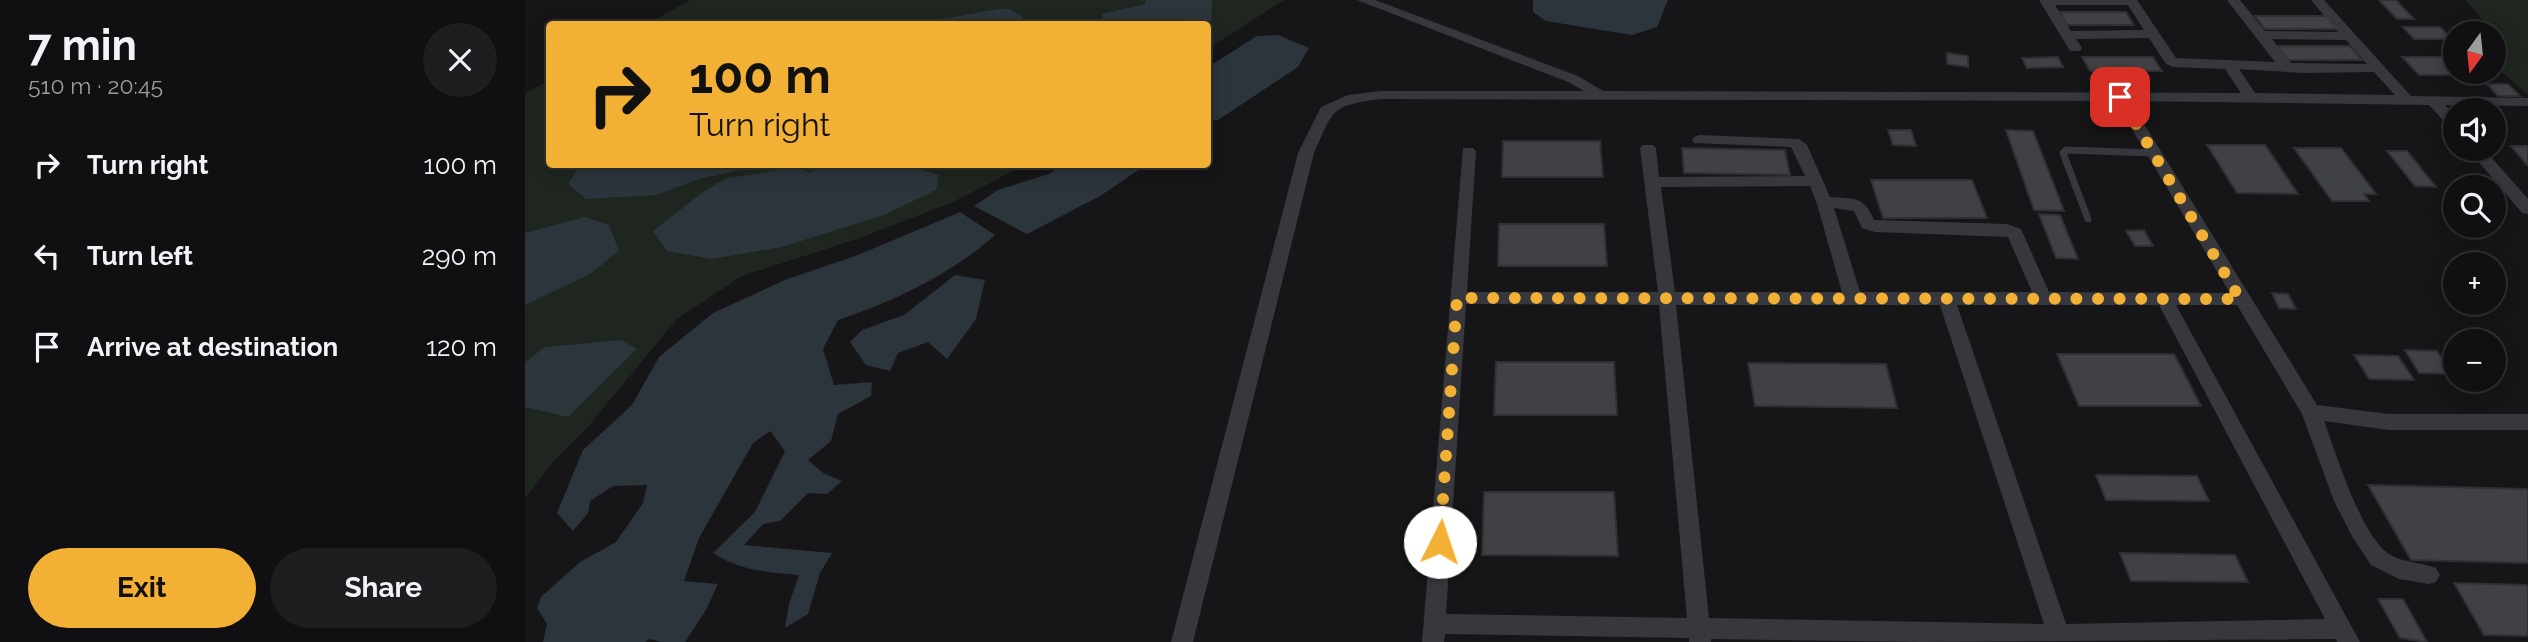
<!DOCTYPE html>
<meta charset="utf-8">
<style>
body{margin:0;font-family:Raleway,sans-serif;background:#1e1e20;color:#f1f3f6;height:100vh;display:flex;flex-direction:column;font-size:26px;white-space:nowrap}
*{box-sizing:border-box;margin:0}
p{font-size:23px;color:#9c9d9f}
.icon{flex:none;width:38px;height:38px;fill:none;stroke:currentColor;stroke-width:2;stroke-linecap:round;stroke-linejoin:round}
.map{position:relative;flex:1;overflow:hidden}
.sheet{display:flex;flex-direction:column;background:#101012;width:525px}
.sheet>*{flex:none}
.hud{position:absolute;left:21px;top:21px;width:665px;height:147px;border-radius:7px;box-shadow:0 4px 18px #0003,0 0 0 2px #303032;background:#f2b134;color:#111;overflow:hidden}
.needle{width:46px;rotate:195deg}
.tools{position:absolute;left:1918px;top:21px;display:grid;gap:14px}
.tools a{display:grid;place-items:center;width:63px;height:63px;border-radius:50%;background:#101012;box-shadow:0 4px 18px #0003,0 0 0 2px #303032;font-size:35px}
.pin{position:absolute;display:grid;place-items:center;width:60px;height:60px;color:#fff;margin:-30px;border-radius:14px;box-shadow:0 4px 10px #0006}
.me{position:absolute;width:77px;margin:-38px;rotate:4deg;stroke-linejoin:round;filter:drop-shadow(0 0 5px #0008)}
.turn{display:flex;align-items:center;gap:24px;height:147px;padding:0 28px;font-size:32px}
.turn .icon{width:91px;height:91px;stroke-width:2.5}
.turn b{display:block;font-size:49px;line-height:60px}
.round{display:grid;place-items:center;flex:none;width:74px;height:74px;border-radius:37px;background:#1e1e20}
.headline{display:flex;align-items:center;justify-content:space-between;height:119px;padding:0 28px}
h1{font-size:42px;font-weight:700;line-height:52px}
.cta{display:flex;gap:14px;margin-top:auto;padding:14px 28px}
.cta a{flex:1;height:80px;border-radius:42px;background:#f2b134;color:#111;font-size:28px;font-weight:700;line-height:80px;text-align:center}
.cta a+a{background:#1e1e20;color:#f1f3f6}
ul{padding:0;list-style:none}
li{display:flex;align-items:center;gap:21px;height:91px;padding:0 28px}
li div{flex:1}
li b{display:block;font-size:26px}
li em{font-style:normal}
main{display:flex;flex:1;min-height:0}
.map>svg:first-child{display:block}
</style>
<main>
<section class="sheet">
<div class="headline"><div><h1>7 min</h1><p>510 m · 20:45</p></div><a class="round"><svg class="icon" aria-label="close" viewBox="0 0 24 24"><path d="M6 6l12 12M18 6L6 18"/></svg></a></div>
<ul>
<li><svg class="icon" aria-label="right" viewBox="0 0 24 24"><path d="M7 20v-9h11M14 6l5 5-5 5"/></svg><div><b>Turn right</b></div><em>100 m</em></li>
<li><svg class="icon" aria-label="left" viewBox="0 0 24 24"><path d="M17 20v-9H6M10 6l-5 5 5 5"/></svg><div><b>Turn left</b></div><em>290 m</em></li>
<li><svg class="icon" aria-label="arrive" viewBox="0 0 24 24"><path d="M6 21V4h12l-3 4 3 4H6"/></svg><div><b>Arrive at destination</b></div><em>120 m</em></li>
</ul>
<div class="cta"><a>Exit</a><a>Share</a></div>
</section>
<div class="map">
<svg width="2003" height="642" viewBox="0 0 2003 642">
<rect width="100%" height="100%" fill="#161618"/>
<path fill="#1e261f" d="M165,0H759L683,49L682,24H122Z
M1941,0H2003V95L1969,65V33H1932L1925,27L1954,26L1959,22Z
M24,80V164L500,165L428,202L338,237L217,276L152,319L61,429L26,464L0,499V94Z"/>
<path fill="#2c353c" d="M620,0H687L686,26L683,30L682,24H554L578,18L577,14L621,4Z
M1008,0H1143L1132,27L1107,35L1021,21L1008,12Z
M473,9H484L497,16L500,24H391Z
M753,35L784,48L773,67L693,120L683,119V67L732,36Z
M68,164H236V165L174,179L131,195L61,199L43,184L51,171Z
M310,164L380,165L414,175L411,190L359,215L257,247L187,259L142,251L128,231L178,192L202,178L268,168L285,172Z
M539,165H621L575,196L502,234L449,206L473,190L524,174Z
M435,212L470,235C427,274 368,302 313,320L298,349L309,385L347,382L346,396L313,414L306,441L283,460L298,473L317,481L302,494L283,493L255,521L238,524L219,545L307,553L295,573L283,614L260,628L264,604L274,575C241,572 216,571 188,553L230,512L260,451L245,431L228,443L174,538L159,581L193,584L181,610L160,642H136L125,639L120,642H18L22,624L12,608L16,597L55,562L91,542L118,503L122,485L88,486L65,501L63,513L48,531L32,513L58,450L107,405L134,357L188,313L260,280L333,255Z
M60,217L84,225L94,251L65,274L0,305V233Z
M430,275L460,280L451,319L422,359L403,342L373,353L365,371L341,365L325,342L337,330L379,315Z
M96,340L112,349L43,417L0,407V362L20,347Z"/>
<path fill="#404145" stroke="#303034" stroke-width="2" d="M1854,0H1871L1889,19H1872Z
M1535,12H1601L1609,25H1542Z
M1730,16H1801L1812,29H1740Z
M1878,27H1915L1927,39H1889Z
M1752,46H1825L1837,60H1763Z
M1422,53L1443,56V67L1422,64Z
M1533,57L1538,67L1502,68L1497,58Z
M1557,57H1628L1637,71H1565Z
M1877,57H1930V72H1966L1969,75H1894Z
M1962,84H1983L1995,96H1973Z
M1363,130H1386L1391,146L1368,145Z
M1481,130L1508,131L1539,211L1509,210Z
M978,141H1075L1078,177H977Z
M1682,145H1740L1773,194L1712,193Z
M1986,146H2003V165H2002Z
M1157,148L1260,150L1265,175L1159,173Z
M1769,148H1816L1851,194H1839L1844,201H1807Z
M1862,151H1882L1911,187L1890,186Z
M1346,180H1447L1462,218H1358Z
M1514,214L1535,215L1553,259L1531,258Z
M974,224H1079L1082,266H973Z
M1619,230L1628,246H1610L1601,231Z
M1747,293L1763,294L1771,309L1754,308Z
M1880,350L1912,351L1927,374L1894,373Z
M1532,354H1649L1676,406H1554Z
M1829,355L1873,356L1889,380L1844,379Z
M971,362H1089L1092,415H969Z
M1223,363L1361,364L1372,408L1230,406Z
M1571,475L1672,476L1684,501L1581,500Z
M1843,485L2003,489V563L1886,560Z
M959,492H1089L1093,556L957,555Z
M1595,553L1710,555L1723,582L1606,581Z
M1929,583L2003,585V636L1959,635Z
M1853,599H1878L1902,642L1875,638Z"/>
<g fill="none" stroke-linecap="round" stroke-linejoin="round">
<path stroke="#37383d" stroke-width="7" d="M1563,219L1538,153L1541,150L1629,153"/>
<path fill="#37383d" fill-rule="evenodd" d="M832,0H850L1053,76L1078,91L1716,93L1700,69L1648,67L1641,64L1624,38L1551,39L1557,48L1555,51H1545L1514,0H1612L1651,58L1750,62L1702,0H1715L1740,31L1813,32L1786,0H1799L1886,96L2003,98V106L1920,105L1930,116V130L1925,128L1904,105L1605,101L1792,405L1864,414H2003V430H1864L1799,421C1811,453 1836,536 1864,554C1879,563 1895,562 1911,568L1915,575L1911,582L1904,584L1874,579L1846,565L1828,538L1809,501L1777,414L1712,305H1651L1835,642H1812L1811,639L1397,642L1186,639V642H1164V638L920,634L919,642H897L938,148H948L951,151L942,292H1133L1115,148L1118,145H1128L1131,148L1134,177L1280,176L1266,147L1169,143L1167,140L1169,137L1174,135L1274,139L1282,145L1305,197C1330,199 1339,196 1349,220L1482,224L1496,229L1524,292L1705,293L1590,101L855,99C805,106 809,109 789,153L668,642H646L773,153L796,107L823,95L855,91H1059L1043,82ZM1530,5H1603L1619,30L1546,31ZM1747,39L1821,40L1842,64L1766,63ZM1714,69L1778,73L1849,72L1870,95L1730,93ZM1285,186L1292,204L1317,292H1150L1136,187ZM1309,208L1329,211L1337,228L1350,232L1483,237L1507,292H1335ZM941,304L1134,305L1162,618L921,614ZM1151,305H1415L1519,624L1184,618ZM1432,305H1634L1800,619L1541,624Z
M1943,149H1959L2003,199V214L1997,213Z"/>
</g>
<g fill="none" stroke-linecap="round" stroke-linejoin="round">
<path stroke="#f2b134" stroke-width="12" stroke-dasharray="0 21.6" d="M915,542L932,298L1715,299L1595,97"/>
</g>
</svg>
<div class="tools">
<a><svg class="needle" viewBox="-14 -14 28 28"><path d="M0-13l5 13h-10z" fill="#e53935"/><path d="M0 13l5-13h-10z" fill="#9c9d9f"/></svg></a>
<a><svg class="icon" aria-label="sound" viewBox="0 0 24 24"><path d="M4 9h4l5-4v14l-5-4H4zM17 9q2 3 0 6"/></svg></a>
<a><svg class="icon" aria-label="search" viewBox="0 0 24 24"><circle cx="10" cy="10" r="6"/><path d="M15 15l6 6"/></svg></a>
<a>+</a>
<a>−</a>
</div>
<div class="pin" style="left:1595px;top:97px;background:#d93025"><svg class="icon" aria-label="arrive" viewBox="0 0 24 24"><path d="M6 21V4h12l-3 4 3 4H6"/></svg></div>
<svg class="me" style="left:915px;top:542px" viewBox="-20 -20 40 40"><circle r="19" fill="#fff"/><path d="M0-13L10 11 0 6-10 11z" fill="#f2b134"/></svg>
<div class="hud">
<div class="turn"><svg class="icon" aria-label="right" viewBox="0 0 24 24"><path d="M7 20v-9h11M14 6l5 5-5 5"/></svg><div><b>100 m</b>Turn right</div></div>
</div>
</div>
</main>
